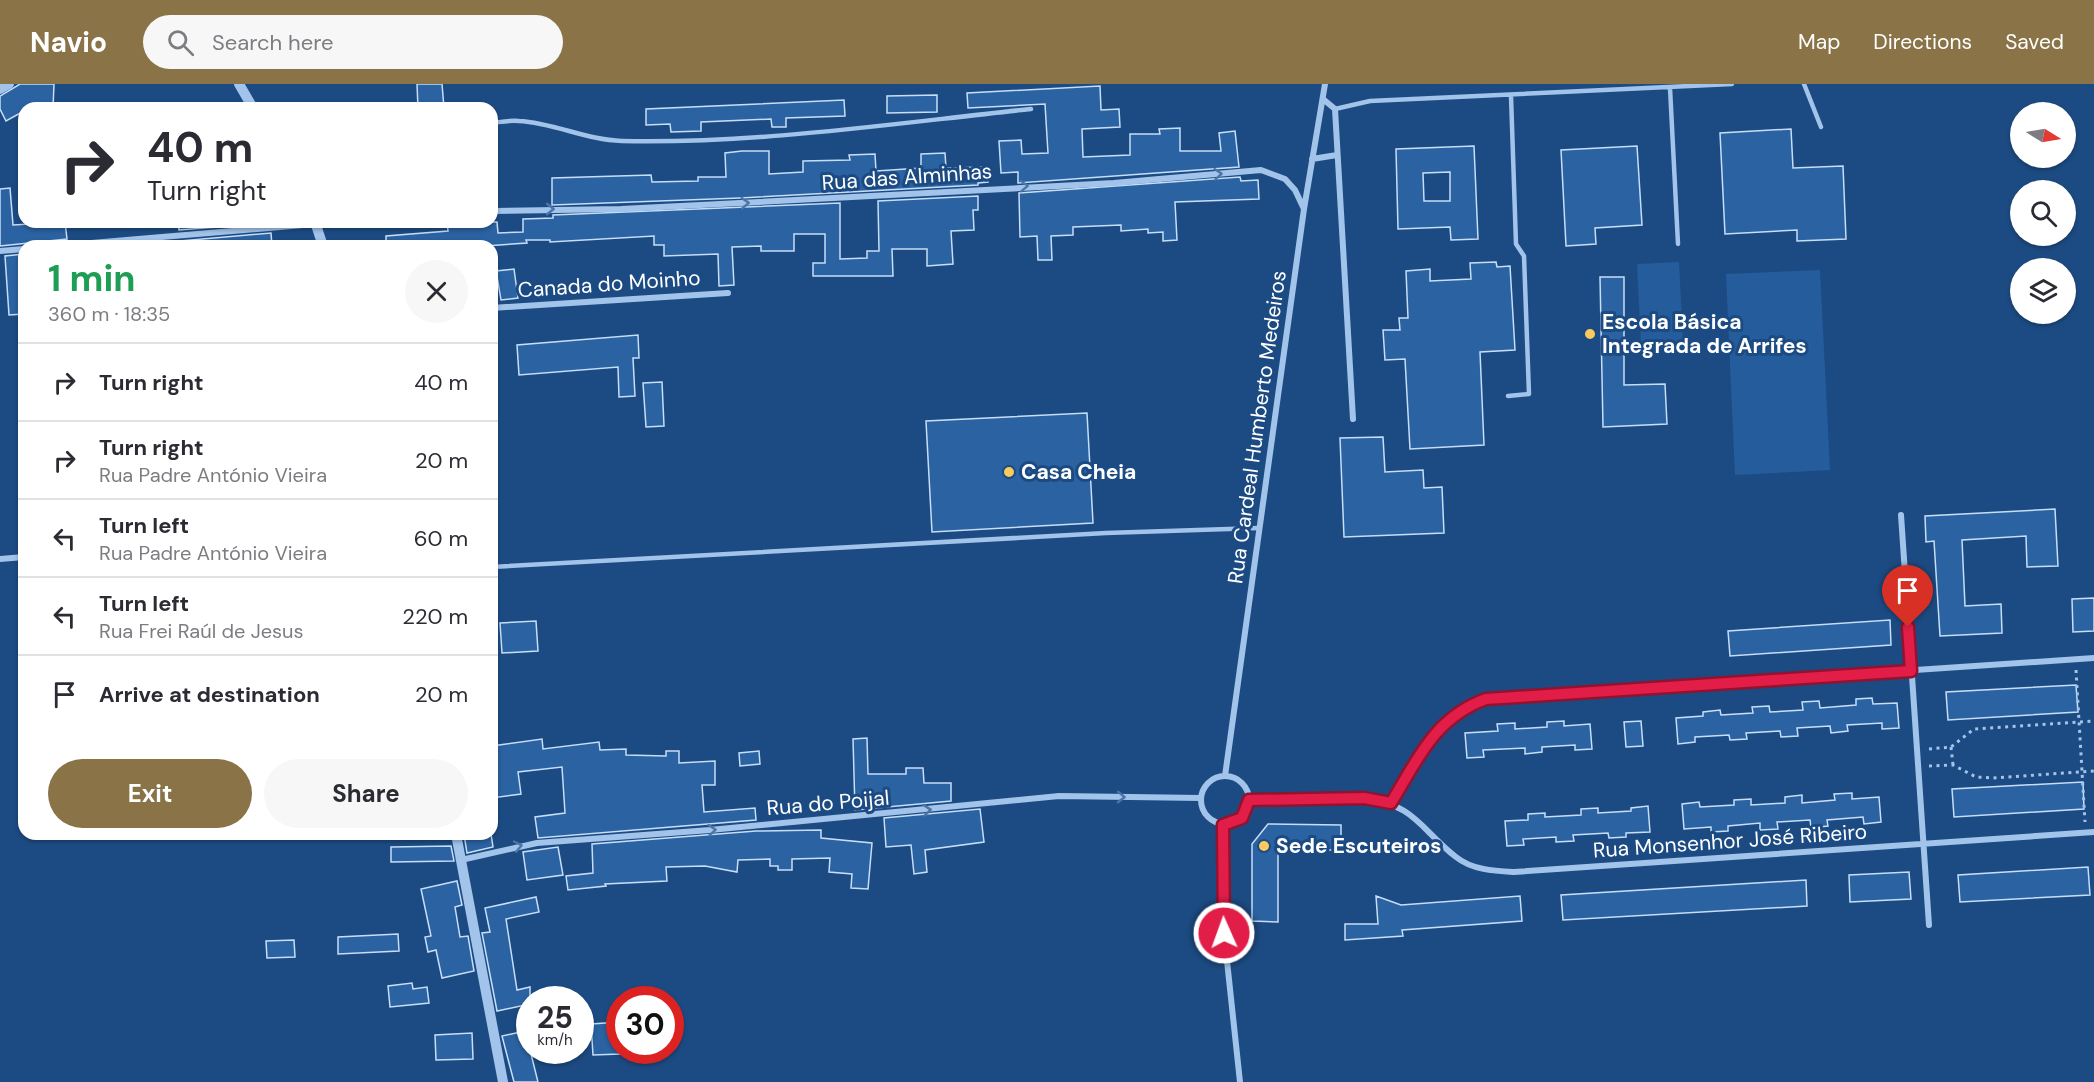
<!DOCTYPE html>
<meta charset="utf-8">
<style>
body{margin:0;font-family:"DM Sans",sans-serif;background:#f7f7f7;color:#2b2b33;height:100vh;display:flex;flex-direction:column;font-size:22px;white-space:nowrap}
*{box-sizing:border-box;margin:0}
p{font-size:20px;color:#7c7c81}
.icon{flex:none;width:33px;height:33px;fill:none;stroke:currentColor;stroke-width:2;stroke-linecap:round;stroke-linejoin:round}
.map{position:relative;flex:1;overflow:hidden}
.panel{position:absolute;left:18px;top:156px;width:480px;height:600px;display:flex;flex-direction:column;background:#fff;border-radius:18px;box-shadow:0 2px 4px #0004}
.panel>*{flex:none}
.banner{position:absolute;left:18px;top:18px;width:480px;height:126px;border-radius:18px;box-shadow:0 2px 4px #0004;background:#fff;color:#2b2b33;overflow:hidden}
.needle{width:39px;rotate:101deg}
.buttons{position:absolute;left:2010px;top:18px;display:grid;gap:12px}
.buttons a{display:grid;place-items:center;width:66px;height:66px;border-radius:50%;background:#fff;box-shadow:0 2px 4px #0004;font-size:30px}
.speed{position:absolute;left:516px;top:902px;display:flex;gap:12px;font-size:30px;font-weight:700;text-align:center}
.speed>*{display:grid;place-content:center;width:78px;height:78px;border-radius:50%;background:#fff;box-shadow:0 2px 4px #0004;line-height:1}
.speed small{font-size:15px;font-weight:400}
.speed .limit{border:9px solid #d22;background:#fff;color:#111}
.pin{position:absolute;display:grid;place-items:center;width:51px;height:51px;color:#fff;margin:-62px -26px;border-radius:50% 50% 50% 0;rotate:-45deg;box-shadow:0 0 6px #0007}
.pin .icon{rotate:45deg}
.me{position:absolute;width:66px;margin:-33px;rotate:358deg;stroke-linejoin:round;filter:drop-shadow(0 0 4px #0008)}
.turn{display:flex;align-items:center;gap:21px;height:126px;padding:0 30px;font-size:27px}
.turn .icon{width:78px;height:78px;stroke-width:2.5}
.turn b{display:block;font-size:42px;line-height:51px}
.round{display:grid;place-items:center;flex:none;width:63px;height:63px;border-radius:32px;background:#f7f7f7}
.head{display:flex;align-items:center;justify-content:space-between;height:102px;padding:0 30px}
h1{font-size:36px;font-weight:700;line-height:45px;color:#1e9e55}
.cta{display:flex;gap:12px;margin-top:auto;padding:12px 30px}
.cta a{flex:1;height:69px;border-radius:36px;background:#897347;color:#fff;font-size:24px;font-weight:700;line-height:69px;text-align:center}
.cta a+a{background:#f7f7f7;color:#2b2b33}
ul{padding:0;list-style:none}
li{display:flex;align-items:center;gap:18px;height:78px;padding:0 30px;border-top:2px solid #e1e1e2}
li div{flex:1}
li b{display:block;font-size:22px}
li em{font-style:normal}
header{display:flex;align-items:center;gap:36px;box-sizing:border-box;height:84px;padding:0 30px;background:#897347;color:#fff}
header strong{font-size:28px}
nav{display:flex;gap:33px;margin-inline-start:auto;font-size:21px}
.search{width:420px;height:54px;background:#f7f7f7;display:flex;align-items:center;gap:15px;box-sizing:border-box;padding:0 21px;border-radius:33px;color:#7c7c81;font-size:22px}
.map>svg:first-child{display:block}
</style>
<header>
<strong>Navio</strong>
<div class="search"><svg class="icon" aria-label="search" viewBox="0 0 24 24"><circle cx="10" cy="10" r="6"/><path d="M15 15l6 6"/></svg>Search here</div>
<nav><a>Map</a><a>Directions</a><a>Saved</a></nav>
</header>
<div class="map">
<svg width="2094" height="998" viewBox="0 0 2094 998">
<rect width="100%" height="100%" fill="#1c4b83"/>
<path fill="#255d9c" d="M1679,178L1683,257L1641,260L1637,180Z
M1820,186L1830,386L1735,391L1726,190Z"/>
<path fill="#2b62a1" stroke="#c6def8" stroke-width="1.5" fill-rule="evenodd" d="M20,0H54L53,24H24V27L6,37L0,25V12Z
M417,0H442L444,24H418Z
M1100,2L1101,26L1119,25L1120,43L1082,45L1083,73L1130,71V50H1160L1159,45L1180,44V67H1221L1219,49L1235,47L1239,83L1018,99V88L1001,89L999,57L1021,56L1022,70L1048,69L1045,20L968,24L967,9Z
M937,11V28L887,29V12Z
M844,16L845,32L786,34V43H772L771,35L701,38V47L671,48L670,40L646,41V25Z
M1791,45L1793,84L1843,82L1846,155L1797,157V146L1725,150L1720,49Z
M1474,62L1478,155L1451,156L1450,143L1398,145L1396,65ZM1450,88V117H1424L1423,89Z
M1637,62L1642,141L1595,144L1596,160L1566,162L1561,66Z
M742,67H769V90L803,88V77L850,76L849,71L875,70L876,87L921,84V70L945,69L946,84L987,83L988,98L978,99V101L740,114L552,121V94L651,91L652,98L698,97V93H726L725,69Z
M1240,93L1241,97L1258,96L1259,115L1175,118L1177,156L1163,157V148L1148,149V145L1121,147V141L1073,143V151L1051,152L1052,176H1038L1037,152L1020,153L1019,109Z
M10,104L13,141L65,138L67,155L0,162V105Z
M978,112V126H973L974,146L951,147L953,180L927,182V165H892L893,192H813V179H825V150H794V167H761V162L732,163L734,201L719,202L718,170L664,172V161H654V152L550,158V156H526L527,159L485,162H386V152L448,147L447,138H497L498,149L523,148V135L553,134V131L840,119V175L867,174V167H879L878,117Z
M178,138H230V142L179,146Z
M271,149L272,162H180V157Z
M24,170V230L9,231L5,172Z
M1496,178L1497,183L1510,182L1515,266L1480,268L1484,361L1410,365L1405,275L1385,276L1383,246H1400L1399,234H1408L1406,187L1430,185V197L1471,195L1470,179Z
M514,185L518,214L501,216L496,187Z
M1600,193H1624V301L1665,300L1667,340L1603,343Z
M638,251L639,274H633L635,312L619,313L618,283L519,291L517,261Z
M662,298L664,342L646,343L643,299Z
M1087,329L1093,439L932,448L926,337Z
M1383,353L1385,388L1423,386L1424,404L1442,403L1444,449L1344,453L1340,354Z
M2055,425L2058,482L2027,483L2026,452L1962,456L1965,522L2001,520L2002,549L1940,552L1934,457L1926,458L1925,432Z
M2094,514V547L2073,548L2072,515Z
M1890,536L1891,561L1730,572L1728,547Z
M536,537L538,567L502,569L500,539Z
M2076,601L2078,628L1948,636L1946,608Z
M1872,614L1873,620L1897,619L1899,644L1882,645V639L1847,641L1848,647L1831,649L1830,642L1797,644L1798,652L1781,653L1780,647L1746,649L1747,655L1730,656L1729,651L1695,653V658L1678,660L1676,634L1703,632V628L1720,626L1721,631L1753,629L1752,623L1769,622L1770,628L1803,626L1802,618L1819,617L1820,624L1856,621V615Z
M1564,637V642L1590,640L1592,665L1575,666V661L1542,663V668L1525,670V664L1483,666L1484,673L1467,674L1465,649L1498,647L1497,640L1515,639V645L1547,643V638Z
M1641,637L1643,662L1626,663L1624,638Z
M867,654L868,690H906V684H923L924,699H951V717L855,726L853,655Z
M542,655L543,665L599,658L600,666L626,665V671L666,672V667H679V679L715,677V701H702L704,728L755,724L756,736L538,754L535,733L565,729L562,683L518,688L521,710L492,714V662Z
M759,667L760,680L740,682L739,669Z
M2083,698L2084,725L1954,733L1952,705Z
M1852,709V715L1879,713L1881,738L1864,740L1863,733L1827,736L1828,742L1811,744L1810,736L1777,738L1778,745L1760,746V739L1728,742V747L1711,748V743L1684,745L1682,720L1699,718L1700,723L1734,721V716L1751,715V721L1785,719V713L1802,711V719L1835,716L1834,710Z
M1648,722L1650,748L1626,749V753L1609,754L1608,749L1573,751L1574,757L1556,758V753L1523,755L1524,761L1507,762L1505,737L1528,736V730L1545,729V733L1581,731V725L1598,724V729L1631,727V724Z
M980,725L984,758L925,766L927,788L914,790L911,761L886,763L884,734Z
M1268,740L1341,741V766H1278V838L1252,837V760Z
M821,746V754L872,759L868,805L851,804L852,790L829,788L830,774L792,775V786H778V782H770V775L738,776L737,788L705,782L666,783L667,797L605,800L606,802L568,806L566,792L593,789L592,760L756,747Z
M464,750H491L493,763L467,769Z
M451,762L454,777L391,778V763Z
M558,763L563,791L527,796L523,768Z
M2088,783L2090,811L1960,818L1958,791Z
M1909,788L1911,815L1850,818L1849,791Z
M1806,796L1807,822L1563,836L1561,811Z
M457,797L462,821L455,823L460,853L468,852L474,887L442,894L436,866L428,868L425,853L431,852L421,805Z
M1376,812L1401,821L1520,812L1522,837L1402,846L1403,852L1345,856V840H1378Z
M536,813L539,828L506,835L517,906L530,903V920L497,927L482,849L490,848L485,824Z
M398,850L399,867L338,870V853Z
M294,856L295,873L267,874L266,857Z
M412,899L413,905L427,903L429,919L390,923L388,902Z
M620,938V970L593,971L591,940Z
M530,946V966L538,998H514L502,952Z
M472,949L473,975L436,976L435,951Z"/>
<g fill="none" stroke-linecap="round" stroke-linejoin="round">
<path stroke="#a2c4ea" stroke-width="3" stroke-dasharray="3 4.5" stroke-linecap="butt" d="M2076,586L2085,738
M1951,663L1953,681
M1929,665L1951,663L1974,645L2094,637
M1929,682L1953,681L1976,693L1993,694L2094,687"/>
<path stroke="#a2c4ea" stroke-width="4.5" d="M1804,0L1821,43
M1670,4L1678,160
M1335,25L1370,17L1732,0
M492,39C501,38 510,36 519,37C555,39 586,56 622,57C758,60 896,39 1031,25
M1508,312L1529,310L1524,172L1516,160L1511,12
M492,483L1106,449L1259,444"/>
<path stroke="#a2c4ea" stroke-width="6" d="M1323,15L1335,25L1353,335
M1312,75L1337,71
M492,127L621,125L740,119L1114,99L1261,86L1285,95L1295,106L1304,125
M56,162L338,138
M0,167L24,165
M492,224L728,209
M1901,431L1929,841
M0,475L24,473
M1201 716a24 24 0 1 1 48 0a24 24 0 1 1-48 0Z
M1225,692L1304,125L1325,0
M1249,716L1364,714C1416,721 1420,745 1456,773C1472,786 1495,787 1514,788L2094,748
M1391,719C1418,675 1434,634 1486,615L2094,574
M1223,741L1224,849L1240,998
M461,776L537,759L710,746L1059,712L1201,714"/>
<path stroke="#a2c4ea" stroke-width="10" d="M239,0L253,24
M0,5L9,0
M315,138L323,162
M456,750L503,998"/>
</g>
<defs><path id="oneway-chevron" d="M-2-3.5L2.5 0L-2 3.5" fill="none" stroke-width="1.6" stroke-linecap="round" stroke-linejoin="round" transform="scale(1.5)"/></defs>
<g stroke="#4b75a7">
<use href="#oneway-chevron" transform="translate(1218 90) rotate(-5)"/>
<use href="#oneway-chevron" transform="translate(1024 102) rotate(-2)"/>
<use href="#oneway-chevron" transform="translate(745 119) rotate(-3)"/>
<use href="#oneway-chevron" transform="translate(550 125)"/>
<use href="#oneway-chevron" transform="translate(1121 713) rotate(1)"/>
<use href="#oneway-chevron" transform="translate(927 726) rotate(-6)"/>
<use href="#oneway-chevron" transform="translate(712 746) rotate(-5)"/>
<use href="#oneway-chevron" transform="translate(518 762) rotate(-12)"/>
</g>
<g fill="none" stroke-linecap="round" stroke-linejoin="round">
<defs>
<path id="route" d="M1224,849L1223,741L1242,734L1249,716L1364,714L1391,719C1418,675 1434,634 1486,615L1911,587L1908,543"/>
</defs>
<use href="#route" stroke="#92132f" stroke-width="15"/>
<use href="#route" stroke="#e11d48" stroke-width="10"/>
</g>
<g fill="#fbca5f" stroke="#1c4b83" stroke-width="2">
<circle cx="1590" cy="250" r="6"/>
<circle cx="1009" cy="388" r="6"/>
<circle cx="1264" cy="762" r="6"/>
</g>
<g text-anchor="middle" stroke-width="6" stroke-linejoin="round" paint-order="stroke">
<g font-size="21" fill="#fff" stroke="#1c4b83">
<text transform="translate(907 93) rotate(-4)" y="7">Rua das Alminhas</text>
<text transform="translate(609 200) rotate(-4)" y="7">Canada do Moinho</text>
<text transform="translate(1257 343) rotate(-82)" y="7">Rua Cardeal Humberto Medeiros</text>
<text transform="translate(828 719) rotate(-5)" y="7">Rua do Poijal</text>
<text transform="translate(1730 757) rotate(-4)" y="7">Rua Monsenhor José Ribeiro</text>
</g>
<g font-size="21" font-weight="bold" fill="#fff" stroke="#1c4b83" text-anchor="start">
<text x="1602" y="245">Escola Básica<tspan x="1602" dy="24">Integrada de Arrifes</tspan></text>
<text x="1021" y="395">Casa Cheia</text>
<text x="1276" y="769">Sede Escuteiros</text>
</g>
</g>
</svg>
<div class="buttons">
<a><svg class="needle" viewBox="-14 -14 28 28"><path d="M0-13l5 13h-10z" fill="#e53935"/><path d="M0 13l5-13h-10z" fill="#7c7c81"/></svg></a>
<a><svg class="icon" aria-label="search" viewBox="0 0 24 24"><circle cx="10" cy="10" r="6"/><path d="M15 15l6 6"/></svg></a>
<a><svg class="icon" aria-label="layers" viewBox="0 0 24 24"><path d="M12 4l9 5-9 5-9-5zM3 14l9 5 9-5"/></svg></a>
</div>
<div class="speed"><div>25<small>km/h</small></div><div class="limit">30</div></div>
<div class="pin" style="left:1908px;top:543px;background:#d93025"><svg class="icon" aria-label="arrive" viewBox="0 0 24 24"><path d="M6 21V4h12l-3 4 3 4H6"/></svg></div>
<svg class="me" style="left:1224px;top:849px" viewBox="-20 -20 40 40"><circle r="17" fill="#e11d48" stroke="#fff" stroke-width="3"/><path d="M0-11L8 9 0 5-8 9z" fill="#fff"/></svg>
<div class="banner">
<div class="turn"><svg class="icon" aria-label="right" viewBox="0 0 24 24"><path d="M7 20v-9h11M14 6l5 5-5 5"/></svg><div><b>40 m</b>Turn right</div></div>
</div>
<section class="panel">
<div class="head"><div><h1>1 min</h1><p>360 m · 18:35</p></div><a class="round"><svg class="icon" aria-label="close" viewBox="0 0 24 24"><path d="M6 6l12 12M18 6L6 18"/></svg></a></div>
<ul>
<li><svg class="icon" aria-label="right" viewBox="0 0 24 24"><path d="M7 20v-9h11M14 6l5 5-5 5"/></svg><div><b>Turn right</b></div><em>40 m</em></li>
<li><svg class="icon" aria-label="right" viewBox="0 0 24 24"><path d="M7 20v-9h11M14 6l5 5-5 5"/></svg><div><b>Turn right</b><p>Rua Padre António Vieira</p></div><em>20 m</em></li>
<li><svg class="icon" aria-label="left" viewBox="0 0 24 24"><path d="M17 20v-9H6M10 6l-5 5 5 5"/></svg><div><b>Turn left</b><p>Rua Padre António Vieira</p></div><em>60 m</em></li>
<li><svg class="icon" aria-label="left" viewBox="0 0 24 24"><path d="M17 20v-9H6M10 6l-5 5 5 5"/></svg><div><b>Turn left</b><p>Rua Frei Raúl de Jesus</p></div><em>220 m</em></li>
<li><svg class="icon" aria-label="arrive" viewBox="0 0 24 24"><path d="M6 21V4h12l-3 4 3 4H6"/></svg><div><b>Arrive at destination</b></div><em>20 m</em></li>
</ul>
<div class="cta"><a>Exit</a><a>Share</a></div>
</section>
</div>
